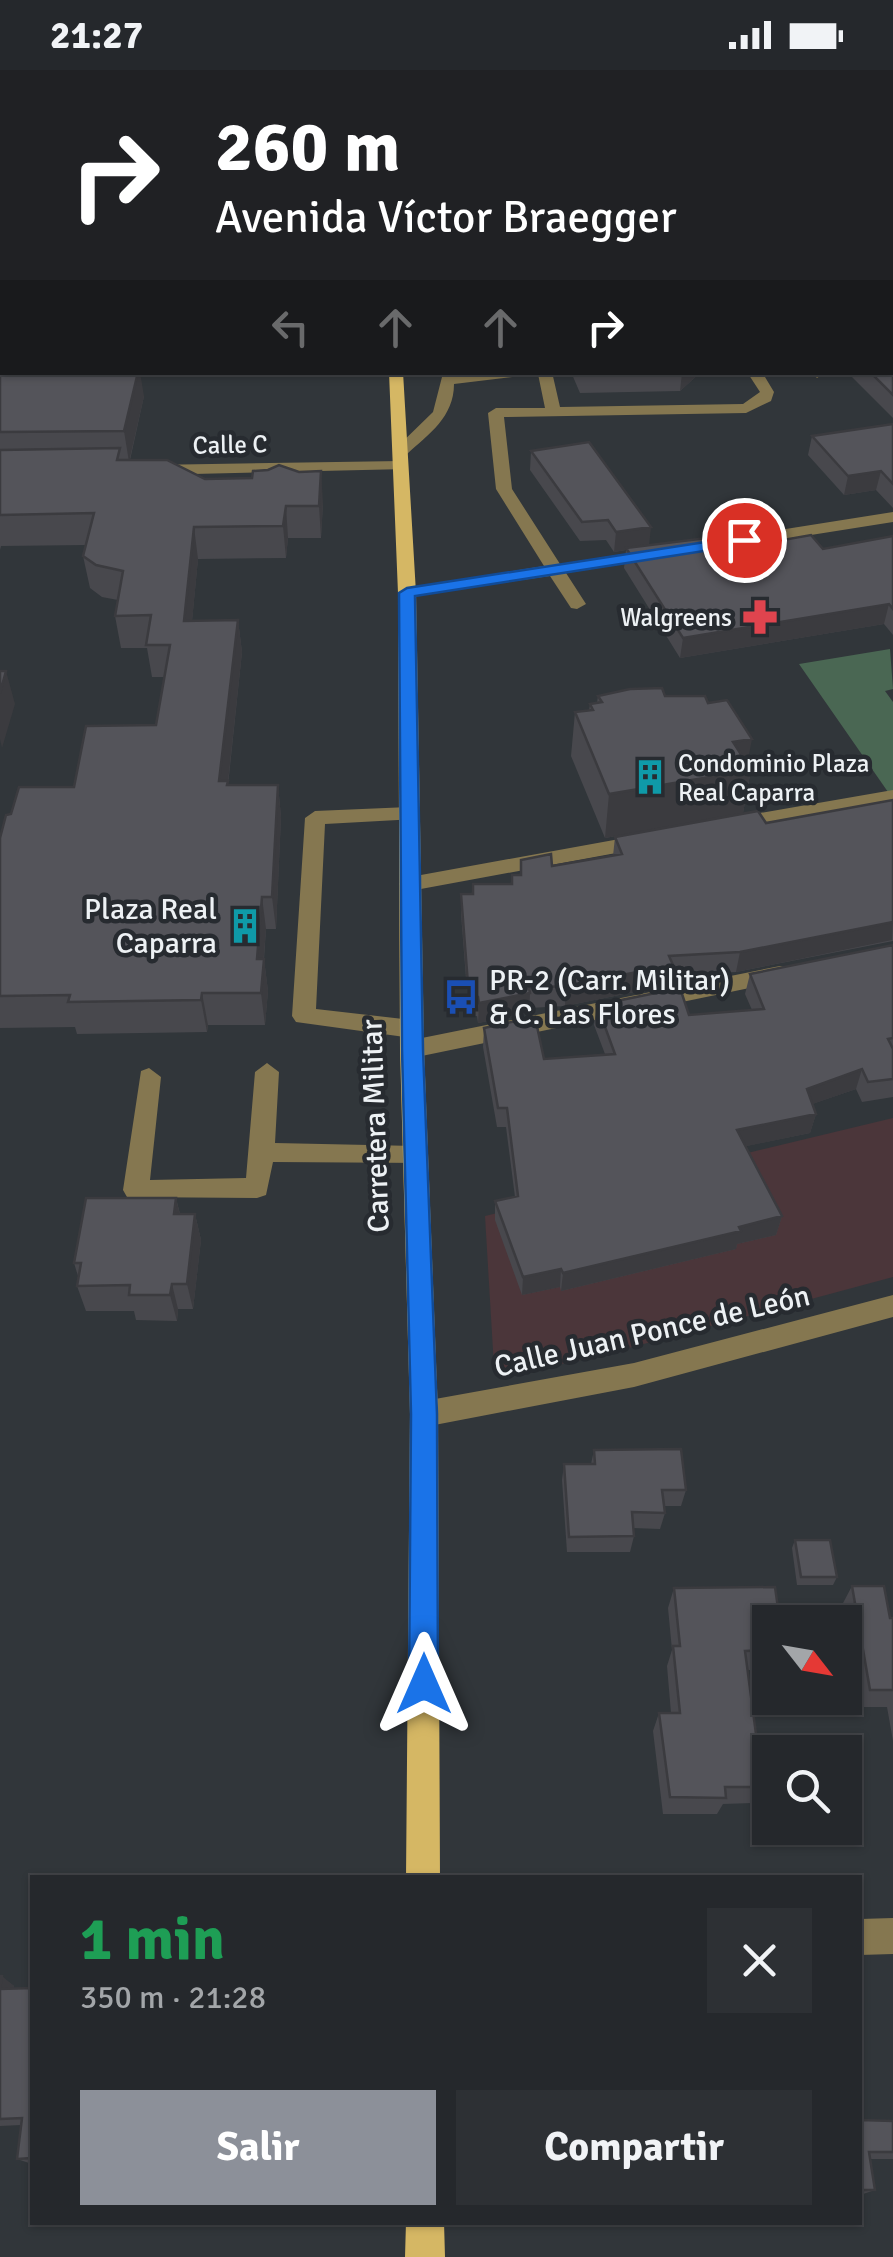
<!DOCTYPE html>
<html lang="es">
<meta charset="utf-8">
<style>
body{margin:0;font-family:Signika,sans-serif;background:#2d3034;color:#f1f3f6;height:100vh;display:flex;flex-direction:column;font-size:38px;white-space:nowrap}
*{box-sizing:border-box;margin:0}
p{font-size:32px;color:#a3a6a9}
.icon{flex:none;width:55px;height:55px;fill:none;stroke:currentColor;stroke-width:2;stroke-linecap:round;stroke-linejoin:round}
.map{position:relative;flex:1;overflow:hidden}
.sheet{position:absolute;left:30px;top:1805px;width:832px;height:350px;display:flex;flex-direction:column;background:#25282c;border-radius:0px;box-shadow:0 2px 8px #0004,0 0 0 2px #424448}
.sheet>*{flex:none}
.banner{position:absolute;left:0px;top:0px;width:895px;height:305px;box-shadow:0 2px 8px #0004,0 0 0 2px #424448;background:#202124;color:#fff;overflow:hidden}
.needle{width:65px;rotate:121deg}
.buttons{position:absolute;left:752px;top:1535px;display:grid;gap:20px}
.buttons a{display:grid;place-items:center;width:110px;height:110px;border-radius:0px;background:#25282c;box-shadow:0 2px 8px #0004,0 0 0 2px #424448;font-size:50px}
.pin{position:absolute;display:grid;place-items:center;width:85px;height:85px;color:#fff;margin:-42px;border:5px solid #fff;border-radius:50%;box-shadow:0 2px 10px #0007}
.me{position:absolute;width:110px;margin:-55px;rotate:0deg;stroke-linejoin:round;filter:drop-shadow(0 0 8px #0008)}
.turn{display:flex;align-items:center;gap:35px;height:210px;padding:0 50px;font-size:45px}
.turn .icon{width:130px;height:130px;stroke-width:2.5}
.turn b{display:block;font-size:70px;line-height:85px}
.lanes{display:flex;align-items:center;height:95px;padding:0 50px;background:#0003;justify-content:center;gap:50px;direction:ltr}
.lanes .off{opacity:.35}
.round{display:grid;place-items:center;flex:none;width:105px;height:105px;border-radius:0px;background:#2d3034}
.headline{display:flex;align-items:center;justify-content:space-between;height:170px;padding:0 50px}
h1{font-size:60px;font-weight:700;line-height:75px;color:#1e9e55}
.action{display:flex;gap:20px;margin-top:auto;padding:20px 50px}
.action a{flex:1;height:115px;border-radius:0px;background:#8c9099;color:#fff;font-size:40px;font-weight:700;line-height:115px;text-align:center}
.action a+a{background:#2d3034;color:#f1f3f6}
.status{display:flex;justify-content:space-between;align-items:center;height:70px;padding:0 50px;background:#25282c;direction:ltr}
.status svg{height:28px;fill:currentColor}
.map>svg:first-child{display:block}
</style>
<div class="status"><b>21:27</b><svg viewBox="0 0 49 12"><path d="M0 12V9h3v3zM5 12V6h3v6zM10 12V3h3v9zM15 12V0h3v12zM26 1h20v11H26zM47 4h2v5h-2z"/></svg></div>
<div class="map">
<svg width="893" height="2187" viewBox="0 0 893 2187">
<rect width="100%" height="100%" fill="#31363a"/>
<path fill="#4b363a" d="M893,1048V1207L595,1287L537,1299L494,1297L485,1146Z"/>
<path fill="#4a6753" d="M890,579L893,619L885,621L893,632V721L888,722L799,594Z"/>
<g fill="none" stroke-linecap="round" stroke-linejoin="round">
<path fill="#857750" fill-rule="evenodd" d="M0,84L2,85V92H0Z
M2,145V154L0,155V146Z
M480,302H552L560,337L743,334L760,322L747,302H762L774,322L771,331L746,343L504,347L512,419L560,494L656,479L665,484L656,489L566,503L586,534L577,539L571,538L550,506L401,527L398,523L407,518L544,496L496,419L488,343L496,338H545L538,304L454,314C454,347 429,364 407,384L393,381L433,342L442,307Z
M811,302H826L817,308Z
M401,391L407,393V399L151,405L143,400L151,395Z
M893,442V452L735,477L727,472L735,467Z
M893,720V732L731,762L721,755L731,748Z
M409,737L419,744L416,749L325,754L316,939L412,950L424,959L412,968L296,952L292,946L305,748L315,741Z
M647,764L654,766L657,771L654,776L410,821L399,814L410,807Z
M780,896L788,898L791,904L788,910L412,988L400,979L412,970Z
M267,993L279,1002L275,1073L416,1076L425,1079L428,1086L425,1093L273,1092L266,1125L257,1128L127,1127L123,1120L141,1001L149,998L161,1007L150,1110L246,1108L255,1002Z
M893,1225V1247L634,1317L424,1357L414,1353L410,1344L414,1335L424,1331L634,1293Z
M893,1848V1884L860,1885V1849Z"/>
<path fill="#d5b764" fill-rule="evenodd" d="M302,0H314L315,2H304Z
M389,302H403L416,523L424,979L438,1344L440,1808H406L410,1344L400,979L398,523Z
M406,2152H444L445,2187H405Z"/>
</g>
<path fill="#48484d" d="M0,0L2,2V76H0Z
M893,135V348L847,302H892Z
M0,244L2,302L144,326L130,390L205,409L323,433L321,468H288L286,488L198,489L192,551L238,550L242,582L228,715H278L281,747L276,859H266L264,889L268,921L265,955H208L207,962L77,964L75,957L0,958V768L11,744L74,717L156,655L164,607H152L147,578H121L115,546L118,530L102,527L90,518L83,486L86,475L1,476L0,480Z
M571,302H701L680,321L580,323Z
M893,354V438L876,420L844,425L808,385L812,366Z
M531,381L649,475L772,472L823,479L893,466V565L884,554L680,588L624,498L626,480L614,482L606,470L580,471L530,400Z
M598,626H665L708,633L751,700L743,743L605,768L571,686L575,642L589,641L590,634L597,633Z
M893,730V871L736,902L671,905L669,915L565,936L529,938V943L478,953L477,946L469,947L461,844V824H473L511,814L520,805L521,790L552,796L613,786L615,767L766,753Z
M893,875V1027L862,1032L856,1019L812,1034L816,1044L810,1063L746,1076L782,1146L776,1165L737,1174L736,1179L561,1221L560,1217L522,1225L495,1150V1131L515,1127L506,1057H497L483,977L484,958L544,989L605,984L594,955L597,935L689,945L752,940L745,924L750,904Z
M176,1128L180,1144H195L201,1170L193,1239H178L177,1251L136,1250L134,1241H86L77,1216L78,1206L74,1193Z
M594,1380L686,1420L681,1436H664L665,1443L660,1459L633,1458L634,1466L630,1482H567L562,1410L564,1394H591Z
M795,1470L837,1507L833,1515H797L792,1478Z
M852,1516L890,1548H893V1671L887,1637H859L842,1535Z
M674,1518L770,1552V1600H747L763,1717L753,1733L723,1734L717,1744H663L653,1661L659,1643H671L667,1596L672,1580L668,1538Z
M0,1906L14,1916V1919L32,1918V2094L17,2089L21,2055L0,2056Z
M860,2050L893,2051V2089H870L875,2120L860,2125Z"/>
<path fill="#3b3b3f" d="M2,268V302L0,306V270Z
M138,302H140L144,326L129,392L124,361Z
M701,302L680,321L682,303Z
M321,401L323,433L321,468L319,436Z
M881,401L876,420L844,425L848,406Z
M286,436L288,468L286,488L283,456Z
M194,457L198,489L189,583L184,551Z
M651,457L649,476L614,482L616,462Z
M889,534L884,554L680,588L683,568Z
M238,550L242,582L228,712L232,744L219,711Z
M6,601L15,634L2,678L0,669V623Z
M752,669L746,700H751L743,743L605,768L609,724L733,672Z
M278,715L281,747L276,859L272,827Z
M262,827L266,859L261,921L257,889Z
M893,852L892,870L736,902L740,882Z
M264,889L268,921L265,955L261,923Z
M673,895L669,915L565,936L566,916Z
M202,923L208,955L207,962L201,930Z
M530,923L529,943L478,953L479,933Z
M862,999L856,1019L801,1038L807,1019Z
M816,1044L810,1063L733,1079L737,1060Z
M176,1128L182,1154L174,1144Z
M195,1144L201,1170L193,1239L187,1214Z
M782,1146L776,1165L737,1174L736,1179L561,1221L563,1203Z
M561,1199L560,1217L522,1225L523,1207Z
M172,1214L178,1239L177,1251L170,1225Z
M2,1906L14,1916L13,1928L0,1919Z"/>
<path fill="#54545a" stroke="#3b3b3f" stroke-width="2.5" d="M0,0H275L276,2H2V58H0Z
M367,0H893V5L892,2H368Z
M892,196L893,197L892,268Z
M0,244H2V268L0,270Z
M892,270H893V325L870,302H892Z
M0,297H2V302H138L124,361L0,362Z
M581,302H682L582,304Z
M893,354V414L881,401L848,406L812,366Z
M589,372L651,457L616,462L608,450L582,452L531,381Z
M120,378L117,390H167L205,409L252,408L253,401L268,400L279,395L299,402L321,401L319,436H286L283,456L194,457L184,551L238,550L219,711H228L227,715H278L272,827H262L257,889H264L261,923H202L201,930L68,932L70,925L0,926V768L6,745L11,744L19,717H74L86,656L156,655L170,575H146L151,545L115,546L123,501L96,495L83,486L94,443L0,445V380Z
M764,461L772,472L811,465L823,479L893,466V539L889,534L683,568L626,478Z
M0,601H6L0,623Z
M662,618L665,626H705L708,633L727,630L752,669L733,672L751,700L609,724L575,642L593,640L590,634L602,632L598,626L630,619Z
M893,730V852L740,882L669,886L673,895L566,916L529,918L530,923L479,933L478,927H469L461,824H473V814H512V805H521V790L551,784L552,796L622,784L615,767L758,741L766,753Z
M893,875V968L888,969L893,979V1009L868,1012L862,999L807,1019L816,1044L737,1060L782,1146L739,1157L741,1161L563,1203L561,1199L523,1207L495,1131L518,1126L507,1038H498L484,958L535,947L544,989L615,984L597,935L680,918L689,945L764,939L750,904Z
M86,1128H176L174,1144H195L187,1214H172L170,1225H129L130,1215L77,1216L81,1193H74Z
M681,1379L686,1420H662L665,1443L632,1442L634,1466L569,1467L564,1394H595L594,1380Z
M795,1470H830L837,1507H801Z
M852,1516H884L890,1548H893V1620H870Z
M775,1517L780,1552H770V1580L745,1581L763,1717H725L726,1728L670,1727L659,1643H680L673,1576H680L674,1518Z
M0,1906H2L0,1919L32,1918V2088L17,2089L22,2048L0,2049Z
M860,2050L893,2051V2082H869L875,2120H860Z"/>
<path fill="#1a73e8" stroke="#114b97" stroke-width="2.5" d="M744,466L749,467V474L415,526L423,979L437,1344L438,1614L434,1624L424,1629L414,1624L409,1614L411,1344L402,979L399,523L407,518Z"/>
<defs>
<symbol id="pharmacy-bare" viewBox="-9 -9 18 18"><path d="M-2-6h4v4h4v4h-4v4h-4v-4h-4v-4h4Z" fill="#e0444e" stroke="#272b30" stroke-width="2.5" paint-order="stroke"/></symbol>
<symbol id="building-bare" viewBox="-9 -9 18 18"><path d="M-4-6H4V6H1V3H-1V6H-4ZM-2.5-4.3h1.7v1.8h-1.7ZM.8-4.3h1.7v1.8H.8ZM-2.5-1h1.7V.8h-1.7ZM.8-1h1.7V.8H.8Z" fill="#0f9aa8" stroke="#272b30" stroke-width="2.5" paint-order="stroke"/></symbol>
<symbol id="bus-bare" viewBox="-9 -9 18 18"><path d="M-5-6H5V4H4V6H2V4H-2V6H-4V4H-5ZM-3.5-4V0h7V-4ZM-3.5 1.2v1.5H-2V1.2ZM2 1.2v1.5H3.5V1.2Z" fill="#1a4fb4" stroke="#272b30" stroke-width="2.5" paint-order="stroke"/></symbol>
</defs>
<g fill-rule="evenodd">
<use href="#pharmacy-bare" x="735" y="522" width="50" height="50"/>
<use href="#building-bare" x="625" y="682" width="50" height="50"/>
<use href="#building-bare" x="220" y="831" width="50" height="50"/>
<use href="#bus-bare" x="436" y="902" width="50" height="50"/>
</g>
<g text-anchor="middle" stroke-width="9" stroke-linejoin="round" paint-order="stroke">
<g font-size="25" fill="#edf1f4" stroke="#272b30">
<text transform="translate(230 374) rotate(-1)" y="9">Calle C</text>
</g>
<g font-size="25" fill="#edf1f4" stroke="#272b30" text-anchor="end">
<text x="732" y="556">Walgreens</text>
<text x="678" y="702" text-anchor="start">Condominio Plaza<tspan x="678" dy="29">Real Caparra</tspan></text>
</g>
<g font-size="30" fill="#edf1f4" stroke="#272b30" text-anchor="end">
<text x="217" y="849">Plaza Real<tspan x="217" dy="34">Caparra</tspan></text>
<text x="489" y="920" text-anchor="start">PR-2 (Carr. Militar)<tspan x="489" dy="34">&amp; C. Las Flores</tspan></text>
</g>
<g font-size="30" fill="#edf1f4" stroke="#272b30">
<text transform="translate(375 1056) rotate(-92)" y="10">Carretera Militar</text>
<text transform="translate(652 1261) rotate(-13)" y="10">Calle Juan Ponce de León</text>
</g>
</g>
</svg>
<div class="buttons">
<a><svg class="needle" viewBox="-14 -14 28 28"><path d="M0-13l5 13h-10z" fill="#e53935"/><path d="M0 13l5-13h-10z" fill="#a3a6a9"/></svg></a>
<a><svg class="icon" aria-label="search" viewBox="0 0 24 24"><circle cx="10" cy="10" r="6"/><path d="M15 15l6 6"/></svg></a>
</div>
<div class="pin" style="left:744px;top:470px;background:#d93025"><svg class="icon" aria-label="arrive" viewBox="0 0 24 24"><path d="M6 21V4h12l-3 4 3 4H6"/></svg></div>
<svg class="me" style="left:424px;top:1614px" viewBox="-20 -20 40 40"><path d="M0-17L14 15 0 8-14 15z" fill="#1a73e8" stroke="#fff" stroke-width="4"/></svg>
<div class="banner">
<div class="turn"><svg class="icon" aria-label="right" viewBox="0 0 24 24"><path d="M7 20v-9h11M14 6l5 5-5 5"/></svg><div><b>260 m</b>Avenida Víctor Braegger</div></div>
<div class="lanes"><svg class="icon off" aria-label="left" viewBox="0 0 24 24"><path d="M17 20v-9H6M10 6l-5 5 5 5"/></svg><svg class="icon off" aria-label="ahead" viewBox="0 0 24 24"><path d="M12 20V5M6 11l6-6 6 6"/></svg><svg class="icon off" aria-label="ahead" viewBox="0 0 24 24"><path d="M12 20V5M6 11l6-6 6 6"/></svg><svg class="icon" aria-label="right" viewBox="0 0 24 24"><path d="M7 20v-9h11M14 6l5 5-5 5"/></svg></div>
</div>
<section class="sheet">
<div class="headline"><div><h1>1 min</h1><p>350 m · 21:28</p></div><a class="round"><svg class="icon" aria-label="close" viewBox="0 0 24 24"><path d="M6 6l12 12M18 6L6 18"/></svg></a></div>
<div class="action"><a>Salir</a><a>Compartir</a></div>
</section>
</div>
